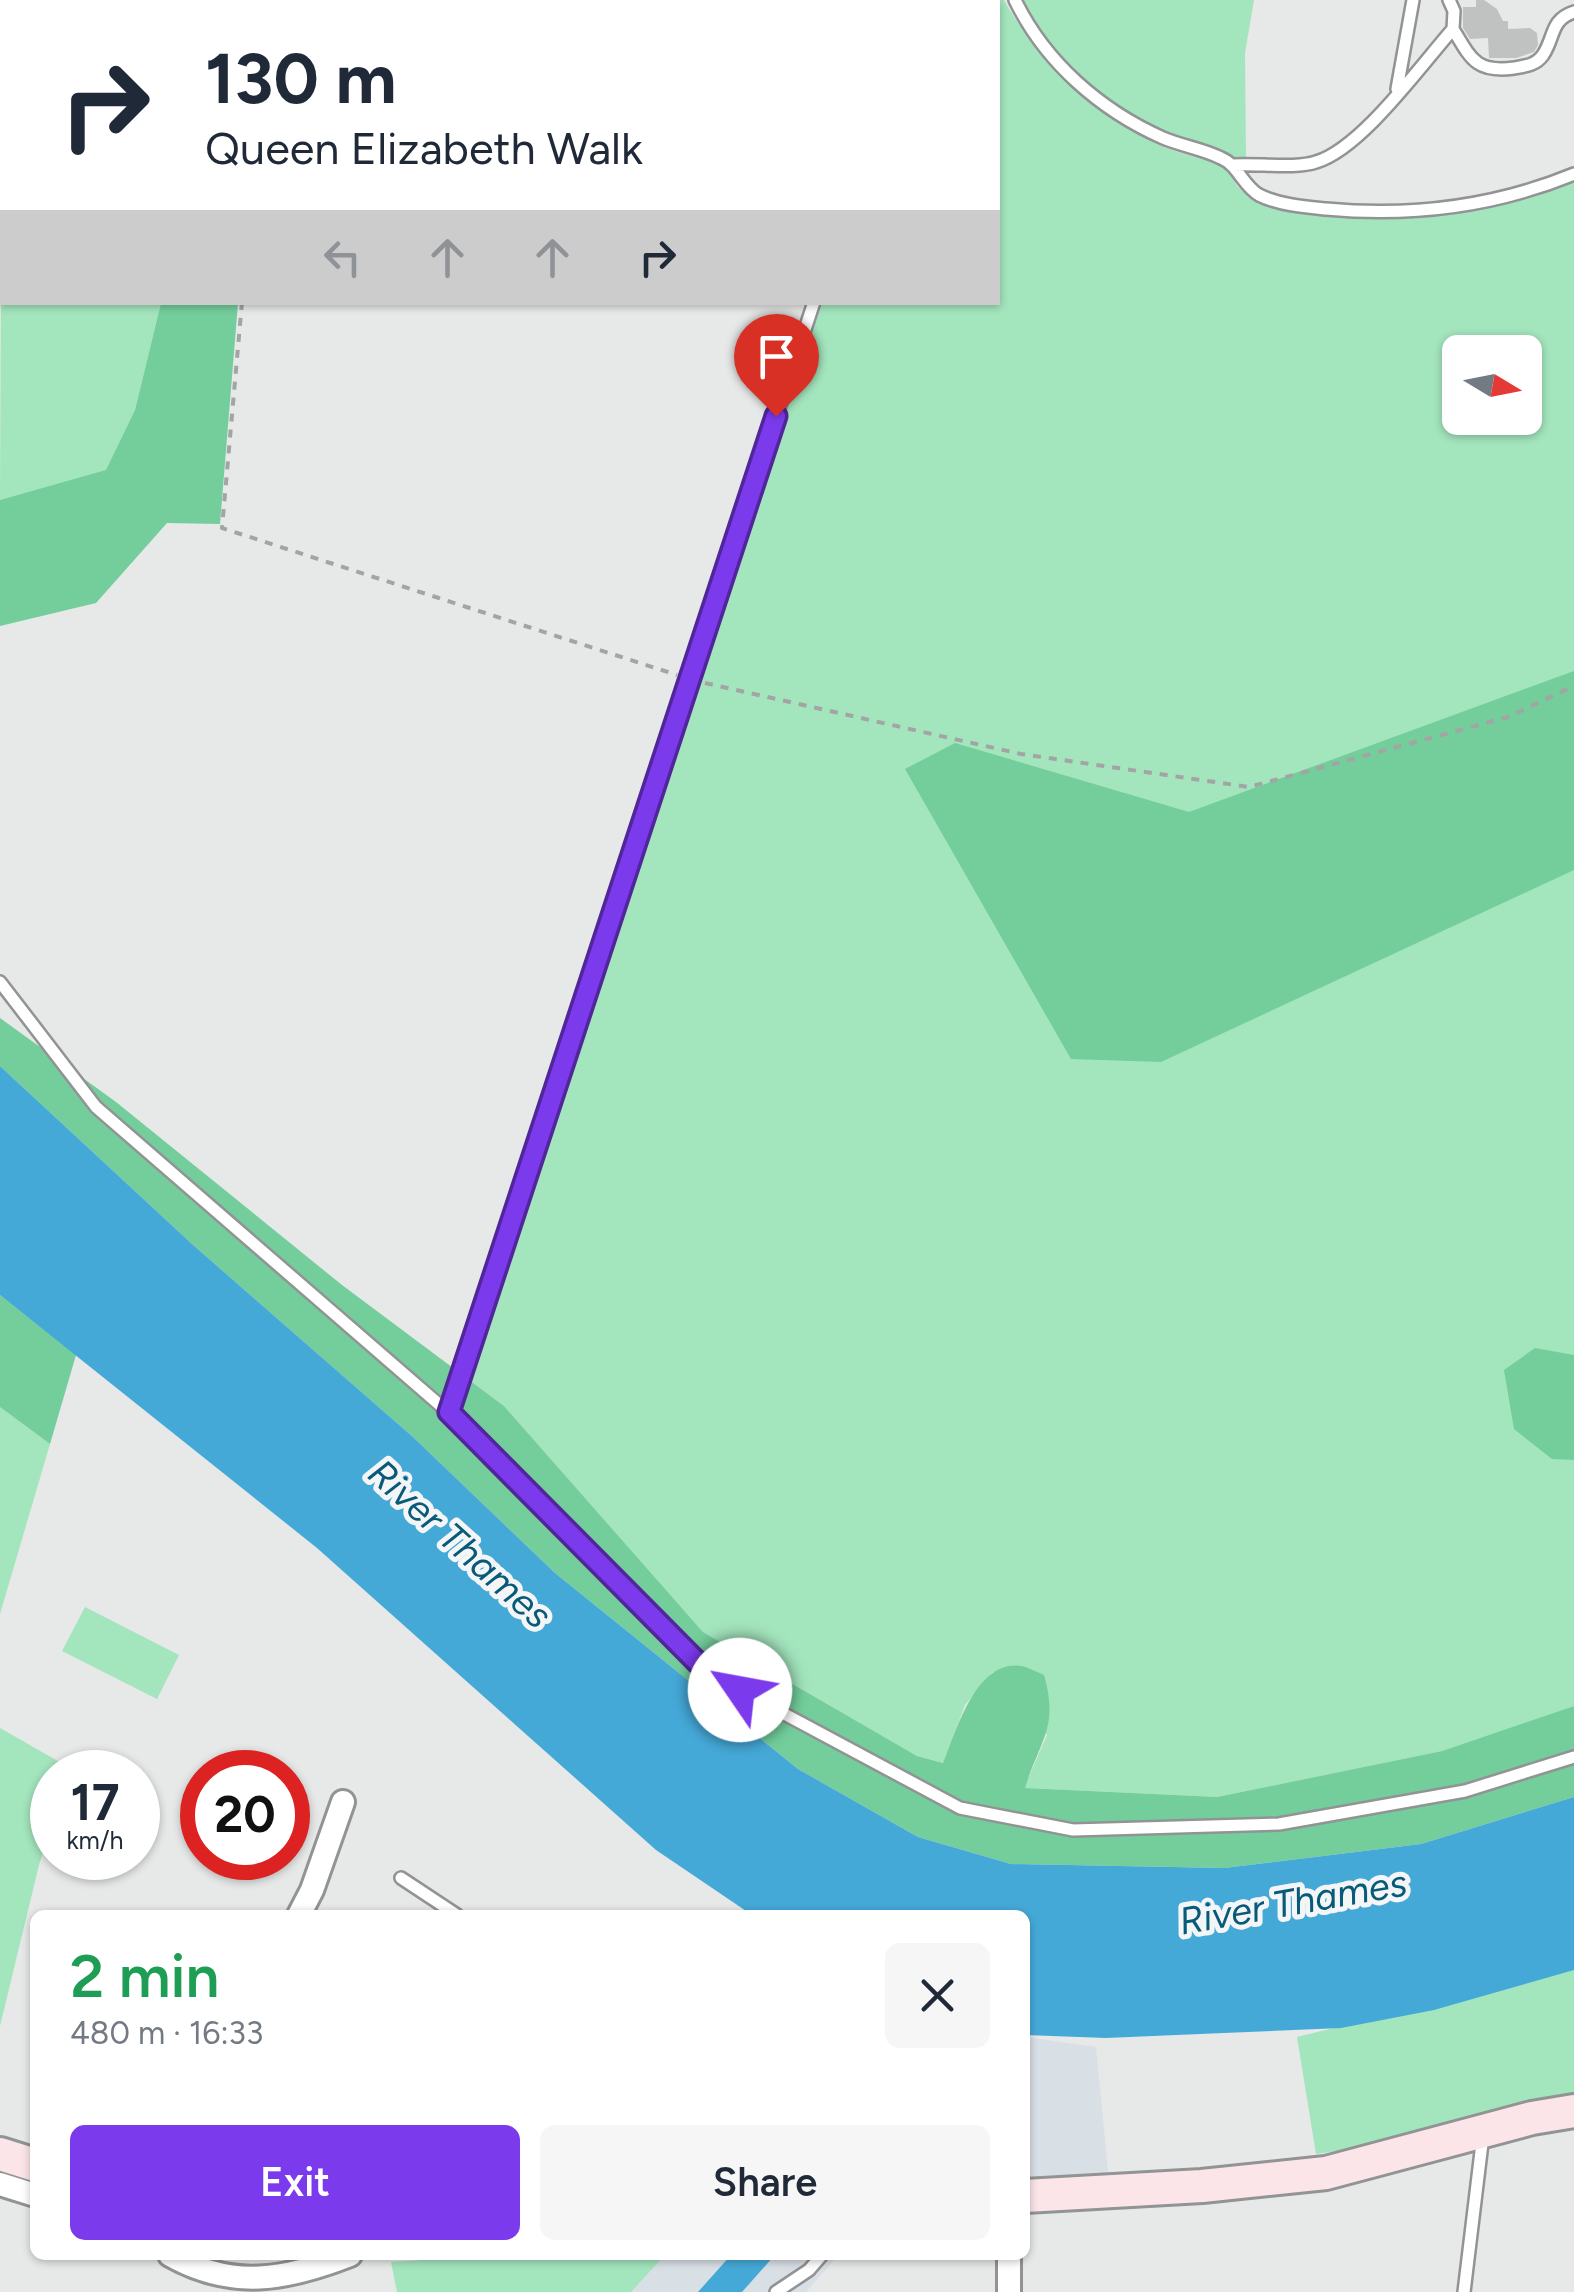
<!DOCTYPE html>
<meta charset="utf-8">
<style>
body{margin:0;font-family:Figtree,sans-serif;background:#f6f6f7;color:#1f2937;height:100vh;display:flex;flex-direction:column;font-size:38px;white-space:nowrap}
*{box-sizing:border-box;margin:0}
p{font-size:32px;color:#747a83}
.icon{flex:none;width:55px;height:55px;fill:none;stroke:currentColor;stroke-width:2;stroke-linecap:round;stroke-linejoin:round}
.map{position:relative;flex:1;overflow:hidden}
.details{position:absolute;left:30px;top:1910px;width:1000px;height:350px;display:flex;flex-direction:column;background:#fff;border-radius:15px;box-shadow:0 2px 8px #0004}
.details>*{flex:none}
.guide{position:absolute;left:0px;top:0px;width:1000px;height:305px;box-shadow:0 2px 8px #0004;background:#fff;color:#1f2937;overflow:hidden}
.needle{width:65px;rotate:100deg}
.fabs{position:absolute;left:1442px;top:335px;display:grid;gap:20px}
.fabs a{display:grid;place-items:center;width:100px;height:100px;border-radius:15px;background:#fff;box-shadow:0 2px 8px #0004;font-size:50px}
.speed{position:absolute;left:30px;top:1750px;display:flex;gap:20px;font-size:50px;font-weight:700;text-align:center}
.speed>*{display:grid;place-content:center;width:130px;height:130px;border-radius:50%;background:#fff;box-shadow:0 2px 8px #0004;line-height:1}
.speed small{font-size:25px;font-weight:400}
.speed .limit{border:15px solid #d22;background:#fff;color:#111}
.pin{position:absolute;display:grid;place-items:center;width:85px;height:85px;color:#fff;margin:-102px -42px;border-radius:50% 50% 50% 0;rotate:-45deg;box-shadow:0 0 10px #0007}
.pin .icon{rotate:45deg}
.me{position:absolute;width:110px;margin:-55px;rotate:303deg;stroke-linejoin:round;filter:drop-shadow(0 0 8px #0008)}
.turn{display:flex;align-items:center;gap:35px;height:210px;padding:0 40px;font-size:45px}
.turn .icon{width:130px;height:130px;stroke-width:2.5}
.turn b{display:block;font-size:70px;line-height:85px}
.lanes{display:flex;align-items:center;height:95px;padding:0 40px;background:#0003;justify-content:center;gap:50px;direction:ltr}
.lanes .off{opacity:.35}
.round{display:grid;place-items:center;flex:none;width:105px;height:105px;border-radius:15px;background:#f6f6f7}
.summary{display:flex;align-items:center;justify-content:space-between;height:170px;padding:0 40px}
h1{font-size:60px;font-weight:600;line-height:75px;color:#1e9e55}
.cta{display:flex;gap:20px;margin-top:auto;padding:20px 40px}
.cta a{flex:1;height:115px;border-radius:15px;background:#7c3aed;color:#fff;font-size:40px;font-weight:600;line-height:115px;text-align:center}
.cta a+a{background:#f6f6f7;color:#1f2937}
.map>svg:first-child{display:block}
</style>
<div class="map">
<svg width="1574" height="2292" viewBox="0 0 1574 2292">
<rect width="100%" height="100%" fill="#e7e8e8"/>
<path fill="#d8dfe5" d="M1025,2037L1096,2047L1110,2192L1025,2197Z
M665,2255H835V2259L806,2292H631Z"/>
<path fill="#a3e5bd" fill-rule="evenodd" d="M923,0H1004C1033,54 1093,110 1147,139C1171,153 1202,157 1227,168C1231,173 1234,183 1239,188C1254,204 1283,205 1303,208C1395,222 1488,216 1574,180V1706L1442,1751L1217,1797L1024,1788L1047,1735L993,1672L965,1705L943,1763L917,1756L703,1632L504,1406L464,1376L822,303L998,302V2H922ZM1460,352H1525V418H1460Z
M1023,0H1254L1245,53L1246,161C1173,136 1117,119 1061,60C1046,44 1035,19 1023,0Z
M2,49V302L161,303L135,410L106,471L0,500Z
M0,1407L50,1444L0,1614Z
M85,1607L179,1655L157,1699L62,1651Z
M0,1728L70,1768L69,1772H52V1823L39,1865L0,2026Z
M1574,1969V2114L1484,2131L1316,2154L1297,2037Z
M502,2255H665L631,2292H397L391,2262Z"/>
<path fill="#73ce9b" d="M161,303H238L220,524L167,523L96,603L0,626V500L106,470L135,410Z
M1574,671V870L1161,1062L1071,1059L905,769L955,743L1189,812Z
M0,1018L116,1102L342,1285L504,1406L703,1632L917,1756L943,1763C956,1732 976,1658 1022,1666C1029,1668 1037,1672 1044,1675C1059,1728 1040,1740 1025,1788L1217,1797L1442,1751L1574,1706V1797L1421,1844L1224,1868L1011,1864L918,1837L798,1769L555,1573L413,1437L192,1244L0,1066Z
M0,1295L76,1355L50,1444L0,1407Z
M1535,1348L1574,1355V1460L1552,1459L1514,1429L1504,1370Z"/>
<path fill="#45a9d8" d="M0,1066L192,1244L413,1437L555,1573L798,1769L918,1837L1011,1864L1224,1868L1421,1844L1574,1797V1970L1434,2010L1341,2028L1106,2038L1025,2035V1915H752L656,1850L317,1548L0,1295Z
M731,2255H775L742,2292H698Z"/>
<path fill="#c0c1c1" d="M1476,0H1484L1497,9L1503,21H1508V29L1530,28L1537,33L1538,45L1534,52L1516,58H1489L1488,38L1470,39L1463,28V7H1476Z"/>
<g fill="none" stroke-linecap="round" stroke-linejoin="round">
<defs>
<path id="lane" d="M1015,0C1045,62 1100,110 1163,138C1182,146 1203,149 1221,158C1238,165 1243,186 1259,195C1279,205 1305,207 1326,209C1412,217 1494,207 1574,174
M84,2L91,0
M913,2V0
M1453,29C1471,59 1476,73 1514,68C1526,66 1536,65 1543,55C1555,37 1550,20 1574,12
M0,32L2,31
M1397,89L1413,0
M1232,165C1256,163 1296,169 1316,162C1361,149 1421,65 1453,29L1454,11L1449,0
M0,982L96,1107L449,1413L708,1673L960,1808L1073,1830L1279,1824L1465,1791L1574,1757
M449,1413L814,302
M401,1878L457,1915
M776,2292L809,2270L822,2255
M1464,2292L1483,2135"/>
<path id="street" d="M299,1915L312,1890L343,1802
M0,2184L35,2195
M170,2255C232,2290 286,2280 350,2255
M1009,2292V2255"/>
<path id="secondary" d="M0,2154L35,2165
M1025,2196L1202,2186L1326,2173L1532,2118L1574,2111"/>
</defs>
<use href="#lane" stroke="#929394" stroke-width="16"/>
<use href="#street" stroke="#929394" stroke-width="28"/>
<use href="#secondary" stroke="#929394" stroke-width="38"/>
<path stroke="#a3a4a4" stroke-width="4" stroke-dasharray="8 8" stroke-linecap="butt" d="M216,0V2
M184,2L192,0
M0,59L2,58
M242,302L222,528L677,675
M705,683L1021,754L1249,787L1508,717L1574,686"/>
<use href="#lane" stroke="#fff" stroke-width="11"/>
<use href="#street" stroke="#fff" stroke-width="22"/>
<use href="#secondary" stroke="#fce5e9" stroke-width="32"/>
</g>
<g fill="none" stroke-linecap="round" stroke-linejoin="round">
<defs>
<path id="route" d="M740,1690L708,1673L449,1412L776,416"/>
</defs>
<use href="#route" stroke="#51269a" stroke-width="25"/>
<use href="#route" stroke="#7c3aed" stroke-width="18"/>
</g>
<g text-anchor="middle" stroke-width="10" stroke-linejoin="round" paint-order="stroke">
<g font-size="38" font-style="italic" fill="#085a79" stroke="#f4f5f6">
<text transform="translate(460 1544) rotate(42)" y="13">River Thames</text>
<text transform="translate(1293 1902) rotate(-10)" y="13">River Thames</text>
</g>
</g>
</svg>
<div class="fabs">
<a><svg class="needle" viewBox="-14 -14 28 28"><path d="M0-13l5 13h-10z" fill="#e53935"/><path d="M0 13l5-13h-10z" fill="#747a83"/></svg></a>
</div>
<div class="speed"><div>17<small>km/h</small></div><div class="limit">20</div></div>
<div class="pin" style="left:776px;top:416px;background:#d93025"><svg class="icon" aria-label="arrive" viewBox="0 0 24 24"><path d="M6 21V4h12l-3 4 3 4H6"/></svg></div>
<svg class="me" style="left:740px;top:1690px" viewBox="-20 -20 40 40"><circle r="19" fill="#fff"/><path d="M0-13L10 11 0 6-10 11z" fill="#7c3aed"/></svg>
<div class="guide">
<div class="turn"><svg class="icon" aria-label="right" viewBox="0 0 24 24"><path d="M7 20v-9h11M14 6l5 5-5 5"/></svg><div><b>130 m</b>Queen Elizabeth Walk</div></div>
<div class="lanes"><svg class="icon off" aria-label="left" viewBox="0 0 24 24"><path d="M17 20v-9H6M10 6l-5 5 5 5"/></svg><svg class="icon off" aria-label="ahead" viewBox="0 0 24 24"><path d="M12 20V5M6 11l6-6 6 6"/></svg><svg class="icon off" aria-label="ahead" viewBox="0 0 24 24"><path d="M12 20V5M6 11l6-6 6 6"/></svg><svg class="icon" aria-label="right" viewBox="0 0 24 24"><path d="M7 20v-9h11M14 6l5 5-5 5"/></svg></div>
</div>
<section class="details">
<div class="summary"><div><h1>2 min</h1><p>480 m · 16:33</p></div><a class="round"><svg class="icon" aria-label="close" viewBox="0 0 24 24"><path d="M6 6l12 12M18 6L6 18"/></svg></a></div>
<div class="cta"><a>Exit</a><a>Share</a></div>
</section>
</div>
